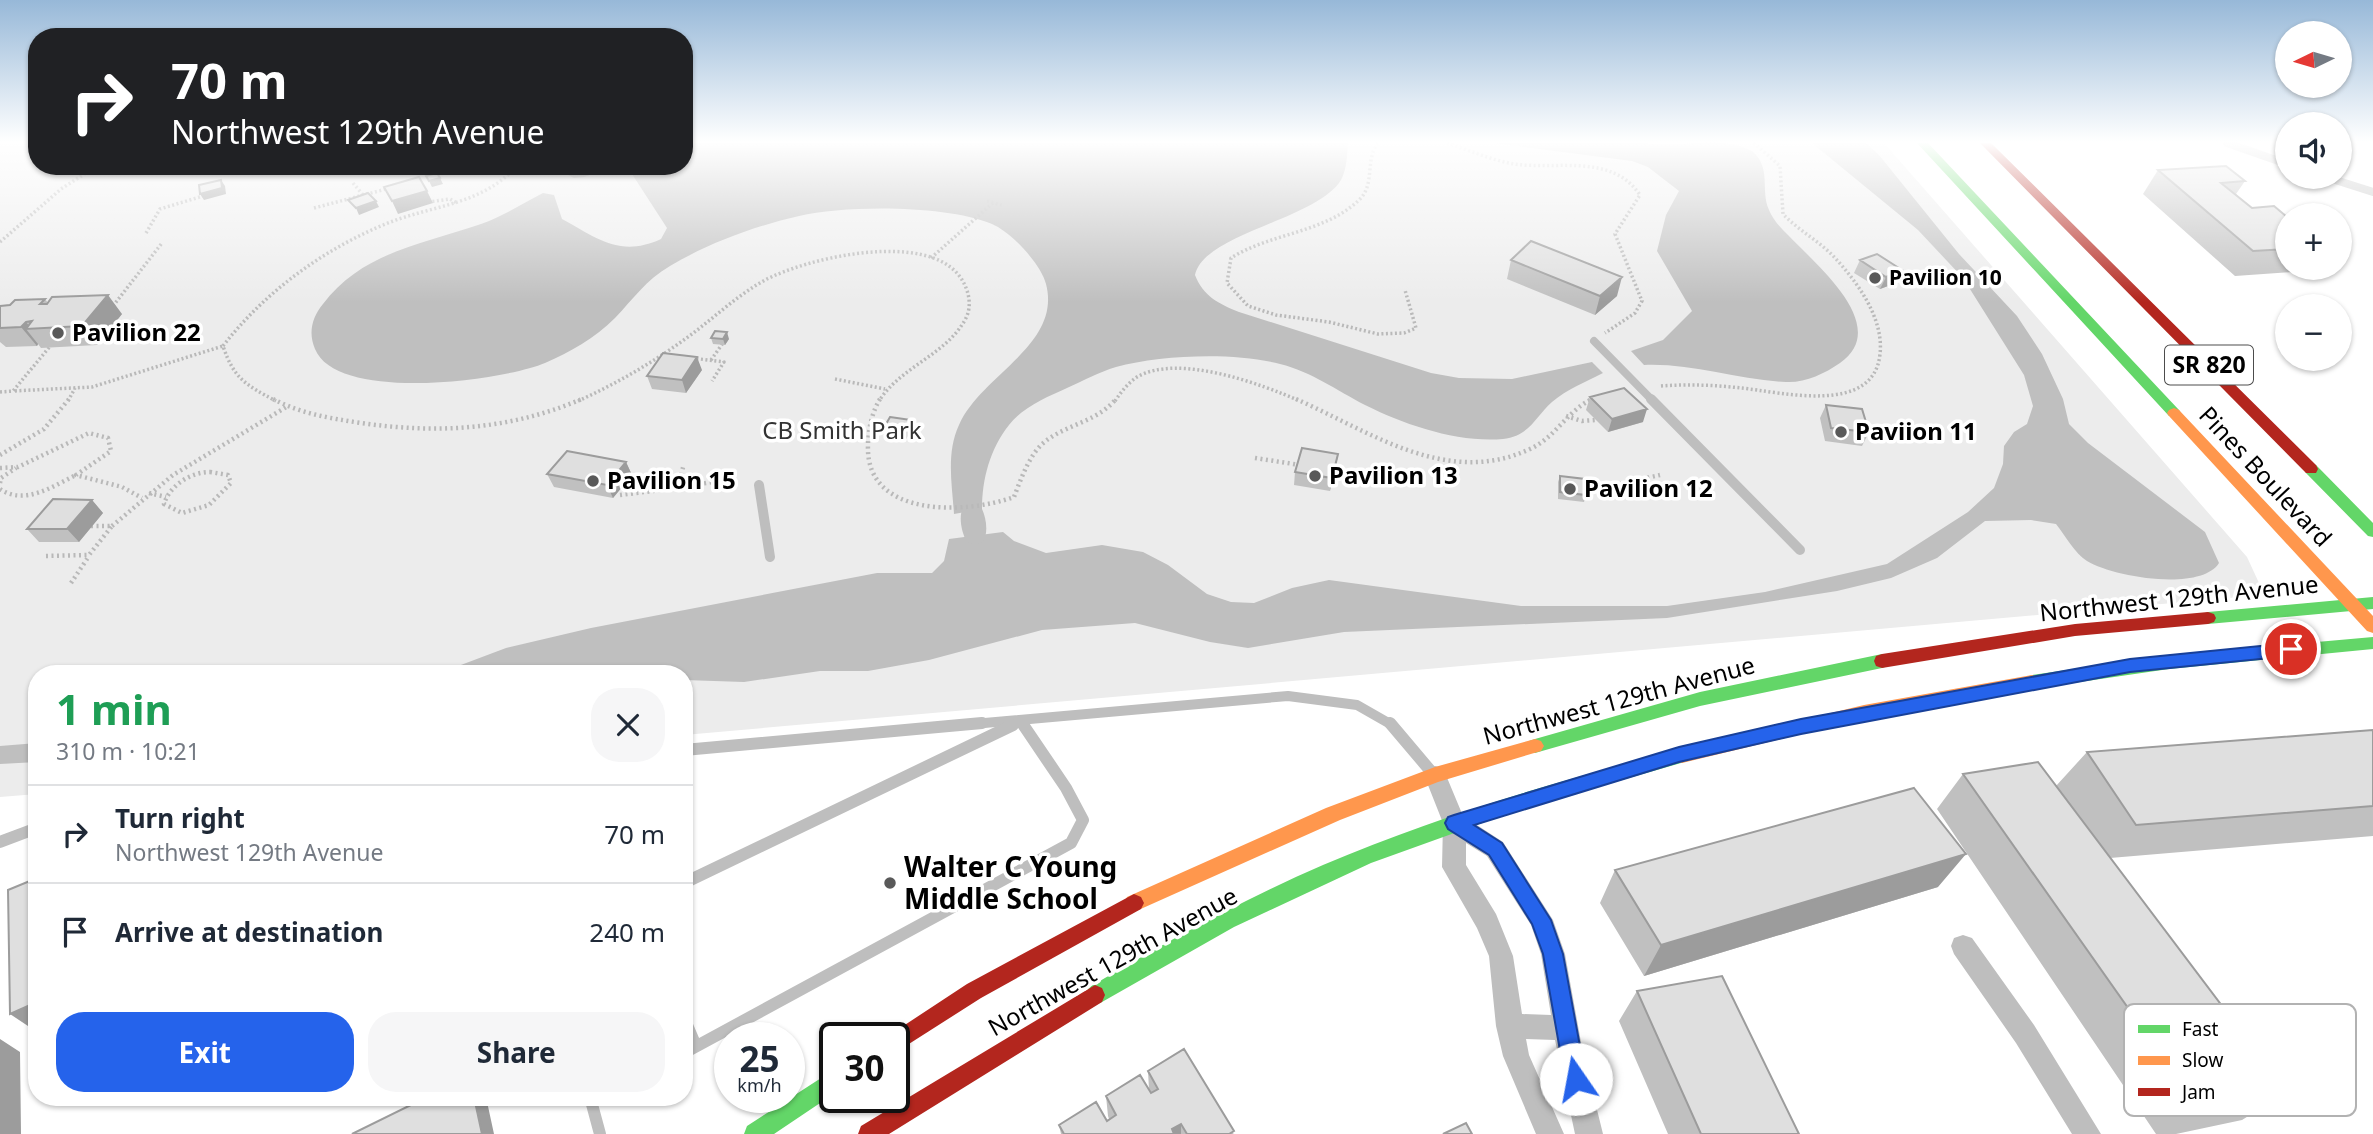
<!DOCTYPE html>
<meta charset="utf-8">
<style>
body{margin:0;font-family:"Noto Sans",sans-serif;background:#f6f6f7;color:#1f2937;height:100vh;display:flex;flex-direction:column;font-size:26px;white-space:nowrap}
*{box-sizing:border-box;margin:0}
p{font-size:23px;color:#747a83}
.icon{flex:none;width:38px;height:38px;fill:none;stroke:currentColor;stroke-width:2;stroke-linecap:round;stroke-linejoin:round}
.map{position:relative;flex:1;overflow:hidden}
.panel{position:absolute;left:28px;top:665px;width:665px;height:441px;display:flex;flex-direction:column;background:#fff;border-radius:28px;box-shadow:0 2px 5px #0004}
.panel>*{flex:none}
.hud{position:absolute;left:28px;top:28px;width:665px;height:147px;border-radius:28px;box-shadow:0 2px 5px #0004;background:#202124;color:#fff;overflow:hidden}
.needle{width:46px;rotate:265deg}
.buttons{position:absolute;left:2275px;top:21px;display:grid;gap:14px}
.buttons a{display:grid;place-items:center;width:77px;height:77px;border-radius:50%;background:#fff;box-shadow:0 2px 5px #0004;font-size:35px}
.speed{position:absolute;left:714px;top:1022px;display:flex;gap:14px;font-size:35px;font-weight:700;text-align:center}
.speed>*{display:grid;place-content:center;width:91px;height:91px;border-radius:50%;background:#fff;box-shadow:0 2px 5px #0004;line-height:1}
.speed small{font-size:18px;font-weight:400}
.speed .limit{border:4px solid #111;border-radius:10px;background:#fff;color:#111}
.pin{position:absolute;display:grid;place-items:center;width:60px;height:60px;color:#fff;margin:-30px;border:4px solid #fff;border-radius:50%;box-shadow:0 2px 7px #0007}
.me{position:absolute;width:77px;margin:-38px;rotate:348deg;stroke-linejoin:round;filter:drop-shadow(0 0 5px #0008)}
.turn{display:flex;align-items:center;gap:24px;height:147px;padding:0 28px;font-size:32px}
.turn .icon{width:91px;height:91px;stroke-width:2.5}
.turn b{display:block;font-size:49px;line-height:60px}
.round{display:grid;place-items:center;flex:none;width:74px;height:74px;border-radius:28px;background:#f6f6f7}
.summary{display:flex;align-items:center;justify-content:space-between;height:119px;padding:0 28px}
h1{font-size:42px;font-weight:700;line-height:52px;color:#1e9e55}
.button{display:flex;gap:14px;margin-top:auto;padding:14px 28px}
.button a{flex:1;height:80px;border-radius:28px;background:#2563eb;color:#fff;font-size:28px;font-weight:700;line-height:80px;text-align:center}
.button a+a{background:#f6f6f7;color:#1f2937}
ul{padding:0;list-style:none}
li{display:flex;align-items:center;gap:21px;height:98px;padding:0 28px;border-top:2px solid #e0e1e3}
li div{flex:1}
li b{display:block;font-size:26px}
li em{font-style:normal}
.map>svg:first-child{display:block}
</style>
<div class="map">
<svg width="2373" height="1134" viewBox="0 0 2373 1134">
<rect width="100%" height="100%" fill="#fff"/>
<path fill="#ececec" d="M0,143H37V166H684V143H1884L2247,557L2259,583L2241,597L684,735V674H37V794L0,797Z"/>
<path fill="#bfbfbf" d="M684,143H1348C1347,155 1347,169 1341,180C1316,220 1204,233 1195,275C1203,296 1219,304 1239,312L1431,373L1459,378L1512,379L1592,362L1603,373C1586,382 1567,389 1552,402C1535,417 1530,436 1503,439C1458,443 1405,425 1365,405C1336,390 1312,372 1280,364C1234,352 1161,355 1116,367C1099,372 1083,381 1067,388C1047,397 1023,407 1009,425C990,449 982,479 982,509L954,514C952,484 946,453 959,425C981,375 1062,345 1046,284C1041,264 1011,232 992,224C946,205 847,205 799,216C755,226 709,243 670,266C646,280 633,299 615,318C595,338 570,352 545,363C502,381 337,403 315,349C308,333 312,317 323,304C362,252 423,244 481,224C503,216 522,204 543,193L554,195L562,219C597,238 620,258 661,239L667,228L632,174L610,168L584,177L574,178L564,173L562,166H684Z
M1494,143H1645C1681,149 1719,134 1752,151C1772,168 1760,189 1769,210C1773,220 1781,228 1788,235C1814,263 1893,326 1840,363C1824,374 1805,383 1786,382C1738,380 1692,363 1644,365L1631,351L1663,340L1692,311L1657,251L1666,215L1679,191L1648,167L1632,161Z
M1812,143H1866L1879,155L1959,254L2017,316L2042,354L2063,399L2069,424L2088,443L2205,532L2219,563C2201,592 2113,577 2087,561C2075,554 2065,535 2056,524L2031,520L1985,521L1937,558L1891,578L1837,591L1667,618L1344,632L1248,648L1210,642L1135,623L1042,630L929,660L868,671H820L744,682L684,680V674H437L506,648L591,628L877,573H932L944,561L949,539L1003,532L1014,541L1046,553L1102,545L1143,552L1168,565L1207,594L1231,602L1254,603L1292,588L1329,580L1521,606H1667L1765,592L1887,564L1968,512L1994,488L2003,464L2004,446L2014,432L2027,424L2033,406L2024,375L1963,278L1918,230Z
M37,743V762L0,764V746Z"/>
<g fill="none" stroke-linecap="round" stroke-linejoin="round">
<path fill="#bfbfbf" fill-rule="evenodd" d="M972,503L980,505C986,515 989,532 983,542L975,545L967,542C961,532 958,515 964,505Z"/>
<path stroke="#b9b9b9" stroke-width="3.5" stroke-dasharray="2 2.5" stroke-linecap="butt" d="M1378,143C1365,159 1375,184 1360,199C1326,233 1270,233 1231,258L1227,283L1248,306L1276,315L1329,322L1378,334L1404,333L1416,328L1405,290
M1447,143C1469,150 1491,160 1514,164C1557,170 1612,153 1640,195L1615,234L1642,301L1635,313L1605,333
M353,183L363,195
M987,201L1002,205
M428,202L450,199L457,203
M314,208L390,188
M146,233L160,209L203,196
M0,242L61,189L97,166
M931,258L994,202
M113,306L162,243
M52,344L13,391L92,387L223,346C234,379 246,385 276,401
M223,346C264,293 321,251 383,225C430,205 481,206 517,166
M692,358L724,362L712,381
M711,360L723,343
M835,379L885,389
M1661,386C1688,384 1715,385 1741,388C1781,392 1874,416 1880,354C1884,319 1858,283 1836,259C1821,242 1799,231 1783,214L1780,166L1754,143
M0,392L13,391
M68,401L75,388
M578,401C618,383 657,360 692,334C716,316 738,295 765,280C808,258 907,236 949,266C964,276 975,300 966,318C947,355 901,366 879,401
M1115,401C1121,392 1128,383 1137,377C1178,353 1261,384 1300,401
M1588,401L1594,398"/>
<path stroke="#b9b9b9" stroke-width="4.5" stroke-dasharray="2 3.5" stroke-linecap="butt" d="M273,399C302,414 329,418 361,423C438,434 509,430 582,399
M880,399C872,412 868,430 868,445C865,519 967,514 1014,497C1021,479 1028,458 1042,444C1065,424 1096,423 1116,399
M1296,399C1369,431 1447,488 1530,449C1555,438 1567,411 1592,399
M1566,416L1582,421L1595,420
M871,422L890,426
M0,455L44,429L69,399
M1255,458L1300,465
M0,468L18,467L89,433L108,438L111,451L76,475L122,487L142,498
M210,472L228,475L231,483L209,505L182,513L164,504C170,485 191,472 210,472Z
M0,483L1,478L16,468
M677,488L712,482
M0,489C25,506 53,486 76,475
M1583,492L1660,475
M149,493L166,497
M620,495L677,488L684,464
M112,526L173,475L288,406
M46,556L89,555L112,526H87
M71,583L89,556"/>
<path stroke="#bebebe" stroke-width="8" d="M2227,143L2287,164
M2326,177L2373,192
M1594,341L1653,401"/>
<path stroke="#bebebe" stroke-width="10" d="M1651,399L1800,550
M759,485L770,557
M1020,721L1023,725
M962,725L1288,696L1357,705L1392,725"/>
<path stroke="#bebebe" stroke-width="12" d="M1390,723L1434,775
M684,750L982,723
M0,842L37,828
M684,883L1013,725
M684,1018L696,1046
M684,1053L1071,843L1083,820L1066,788L1022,723
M590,1097L600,1134"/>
<path fill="#bebebe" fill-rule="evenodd" d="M1435,766L1443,768L1463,816L1503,842L1553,920L1565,954L1583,1053L1603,1134H1575L1555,1040L1526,1039L1529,1055L1564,1134H1536L1503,1056L1496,1026L1489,956L1477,928L1442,867L1443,823L1424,775L1427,768ZM1466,843L1487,856L1531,925L1541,954L1551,1015L1522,1014L1513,956L1496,914L1466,865Z
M1963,935L1972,938L2034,1025L2101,1134H2072L2016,1043L1954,954L1951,946L1954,938Z"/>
<path fill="#63d668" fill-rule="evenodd" d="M1917,143H1928L2179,410L2181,413L2179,416H2169Z
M2311,464L2316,465L2373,523V537L2368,536L2306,473L2304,469Z
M2373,597V609L2208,624L2202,622L2200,618L2202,614L2208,612Z
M2373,637V649L2169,669L2032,689L2026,687L2023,682L2026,677L2032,675L2169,655Z
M1882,654L1888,656L1890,661L1888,666L1882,668L1700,706L1535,753L1529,751L1526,746L1529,741L1535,739L1700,692Z
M1682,749L1688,751L1691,756L1688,761L1521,809L1371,863L1234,927L1102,1002L1095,1005L1088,1002L1085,995L1088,988C1164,943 1242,900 1323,865C1439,816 1560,780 1682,749Z
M835,1069V1093L774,1134H744L747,1126Z"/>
<path fill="#ff974d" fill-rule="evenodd" d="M2174,408L2179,410L2373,616V633L2367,631L2169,416L2167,413L2169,410Z
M2032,675L2038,677L2041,682L2038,687L2032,689L1864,719L1682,763L1676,761L1673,756L1676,751L1682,749L1864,705Z
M1535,739L1541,741L1544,746L1541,751L1438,782L1340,820L1134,912L1127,909L1124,903L1127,897L1326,808L1435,767Z"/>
<path fill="#b3261e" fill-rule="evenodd" d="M1980,143H1991L2316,465L2318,469L2316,473H2306Z
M2208,612L2214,614L2216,618L2214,622L2208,624L2075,636L1882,668L1876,666L1874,661L1876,656L1882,654L2075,624Z
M1134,894L1141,897L1144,903L1141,909L981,998L901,1049L894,1052V1038H885L967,984Z
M1095,985L1102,988L1105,995L1102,1002L889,1134H858L861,1126Z"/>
</g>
<path fill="#c0c0c0" d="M2158,170L2245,181L2236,194L2252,208L2287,217V268H2308L2306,271L2235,276L2143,194Z
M1511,260L1617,296L1595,315L1507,279Z
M1860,260L1896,283L1880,289L1854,273Z
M45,299L48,303L122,314L97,345L41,348L38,344L37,346L6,347L0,342V306Z
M711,338L729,339L725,345L713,344Z
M702,370L686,393L652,389L647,376Z
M1590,397L1643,422L1608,432L1586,410Z
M1826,405L1869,432L1862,446L1825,441L1820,418Z
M911,420L913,427L905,441L884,438L882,431Z
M626,462L632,475L613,498L554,487L547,474Z
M1336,467L1330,491L1294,485L1295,472Z
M1560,476L1586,495L1584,502L1558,499V482Z
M92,500L103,513L79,542H39L27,529Z
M2373,730V836L2110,858L2287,1092L2242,1120L2176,1134H2156L1937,809L1963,774L2056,786L2087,752Z
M1615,870L1938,887L1644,976L1600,903Z
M1637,991L1799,1134H1668L1619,1021Z
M1148,1071L1234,1134H1061L1059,1125L1107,1121L1109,1119L1108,1116L1106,1096L1149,1090Z"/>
<path fill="#9c9c9c" d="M440,178L443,184L432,187L429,181Z
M221,180L225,186L226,194L204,200L200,194Z
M427,191L433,203L398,214L392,201Z
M376,201L379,207L359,215L356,208Z
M1902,270L1896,283L1880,289L1886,277Z
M1622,277L1617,296L1595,315L1600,296Z
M108,295L122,314L97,345L82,326Z
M26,322L31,328L26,329L38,344L37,346L21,327Z
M727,332L729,339L725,345L723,339Z
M697,357L702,370L686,393L682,380Z
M1647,409L1643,422L1608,432L1612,419Z
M911,420L913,427L905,441L904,434Z
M1338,454L1336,467L1330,491L1332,478Z
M626,462L632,475L613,498L607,485Z
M92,500L103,513L79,542L67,529Z
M1966,854L1938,887L1644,976L1661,945Z
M37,1002V1029L34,1030L10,1014Z
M0,1039L20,1052L21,1134H0Z
M474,1097H486L494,1134H482Z
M1181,1124V1134H1172V1129Z"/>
<path fill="#dfdfdf" stroke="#9c9c9c" stroke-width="2" d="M2226,166L2245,181L2221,183L2252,208L2274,206L2287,217V249L2253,251L2158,170Z
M437,173L440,178L429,181L426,176Z
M419,177L427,191L392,201L384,187Z
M221,180L222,188L200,194L199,185Z
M368,193L376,201L356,208L348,200Z
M1531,241L1622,277L1600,296L1511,260Z
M1877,254L1902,270L1886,277L1860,260Z
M108,295L82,326L26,329L32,321L26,322L21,327L0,328V306L10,305L15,300L45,299L40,304H47L52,297Z
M715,331L727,332L723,339L711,338Z
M663,353L697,357L682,380L647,376Z
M1624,388L1647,409L1612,419L1590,397Z
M1826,405L1862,409L1869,432L1831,428Z
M890,417L911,420L904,434L882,431Z
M1302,448L1338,454L1332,478L1295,472Z
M567,451L626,462L607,485L547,474Z
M1560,476L1585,479L1586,495L1560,492Z
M53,499L92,500L67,529H27Z
M2373,730V806L2136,825L2087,752Z
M2038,762L2287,1092L2200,1110L1963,774Z
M1914,788L1966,854L1661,945L1615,870Z
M37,878V1002L10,1014L8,890Z
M1722,976L1799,1134H1701L1637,991Z
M1184,1049L1234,1131L1229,1134H1187L1181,1124L1172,1129L1174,1134H1064L1059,1125L1096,1102L1107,1121L1116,1115L1106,1096L1140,1075L1151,1093L1158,1089L1148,1071Z
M427,1097H474L482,1134H352Z
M1466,1123L1472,1134H1443Z"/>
<linearGradient id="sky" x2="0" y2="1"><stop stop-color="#97b8d8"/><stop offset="0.47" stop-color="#fff"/><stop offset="1" stop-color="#fff" stop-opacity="0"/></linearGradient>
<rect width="2373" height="302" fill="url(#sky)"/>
<path fill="#2563eb" stroke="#184099" stroke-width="2" d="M2291,643L2299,649L2291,656L2130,672L1801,734L1679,762L1474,825L1502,843L1551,920L1563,954L1586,1079L1583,1086L1576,1090L1568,1086L1565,1079L1543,954L1532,924L1489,855L1448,829L1445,823L1448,817L1454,815L1679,747L1801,719L2130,659Z"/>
<g fill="#595959" stroke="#fff" stroke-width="2.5">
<circle cx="1875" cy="278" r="7"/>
<circle cx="58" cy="333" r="7"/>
<circle cx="1841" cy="432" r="7"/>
<circle cx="1315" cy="476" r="7"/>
<circle cx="593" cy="481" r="7"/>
<circle cx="1570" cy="489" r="7"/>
<circle cx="890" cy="883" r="7"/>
</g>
<g text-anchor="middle" stroke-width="7" stroke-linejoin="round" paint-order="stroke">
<g font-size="21" font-weight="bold" fill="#000" stroke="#fff" text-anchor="start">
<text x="1889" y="285">Pavilion 10</text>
</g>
<rect fill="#fff" stroke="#4c4c4c" stroke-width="2" x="2165" y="345.5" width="88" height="39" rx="5"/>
<g font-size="23" font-weight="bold" fill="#000">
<text x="2209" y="373">SR 820</text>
</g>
<g font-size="24" font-weight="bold" fill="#000" stroke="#fff" text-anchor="start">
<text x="72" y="341">Pavilion 22</text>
<text x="1855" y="440">Paviion 11</text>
<text x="1329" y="484">Pavilion 13</text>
<text x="607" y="489">Pavilion 15</text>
<text x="1584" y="497">Pavilion 12</text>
</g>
<g font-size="24" fill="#333" stroke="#fff">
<text x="842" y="439">CB Smith Park</text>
</g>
<g font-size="24" fill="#000" stroke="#fff">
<text transform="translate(2265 477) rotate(47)" y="8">Pines Boulevard</text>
<text transform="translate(2179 599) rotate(-6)" y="8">Northwest 129th Avenue</text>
<text transform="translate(1619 701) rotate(-15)" y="8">Northwest 129th Avenue</text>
<text transform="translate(1113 962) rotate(-29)" y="8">Northwest 129th Avenue</text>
</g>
<g font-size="28" font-weight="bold" fill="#000" stroke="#fff" text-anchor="start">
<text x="904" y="877">Walter C Young<tspan x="904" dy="32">Middle School</tspan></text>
</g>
</g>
<rect x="2124" y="1004" width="232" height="112" rx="10" fill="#fff" stroke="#b2b2b2" stroke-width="2"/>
<rect x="2138" y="1025" width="32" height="8" fill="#63d668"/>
<rect x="2138" y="1056" width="32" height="9" fill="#ff974d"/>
<rect x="2138" y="1088" width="32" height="8" fill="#b3261e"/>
<g font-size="19" fill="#000">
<text x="2182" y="1036">Fast</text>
<text x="2182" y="1067">Slow</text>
<text x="2182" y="1099">Jam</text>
</g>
</svg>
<div class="buttons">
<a><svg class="needle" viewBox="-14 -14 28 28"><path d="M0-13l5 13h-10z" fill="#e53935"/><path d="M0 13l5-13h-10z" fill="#747a83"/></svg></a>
<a><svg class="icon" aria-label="sound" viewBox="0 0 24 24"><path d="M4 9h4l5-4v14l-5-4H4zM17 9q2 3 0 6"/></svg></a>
<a>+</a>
<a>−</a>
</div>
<div class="speed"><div>25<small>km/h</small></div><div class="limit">30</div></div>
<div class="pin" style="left:2291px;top:649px;background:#d93025"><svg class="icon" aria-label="arrive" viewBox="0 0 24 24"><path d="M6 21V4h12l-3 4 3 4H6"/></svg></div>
<svg class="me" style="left:1576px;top:1079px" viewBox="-20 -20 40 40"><circle r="19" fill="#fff"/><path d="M0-13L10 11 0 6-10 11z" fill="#2563eb"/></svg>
<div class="hud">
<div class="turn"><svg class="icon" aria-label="right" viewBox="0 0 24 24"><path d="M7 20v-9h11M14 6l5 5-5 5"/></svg><div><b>70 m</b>Northwest 129th Avenue</div></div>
</div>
<section class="panel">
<div class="summary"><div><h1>1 min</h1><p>310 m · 10:21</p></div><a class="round"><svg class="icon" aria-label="close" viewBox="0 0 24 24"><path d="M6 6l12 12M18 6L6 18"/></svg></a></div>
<ul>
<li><svg class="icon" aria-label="right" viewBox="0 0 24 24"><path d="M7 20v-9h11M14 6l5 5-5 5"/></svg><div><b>Turn right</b><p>Northwest 129th Avenue</p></div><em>70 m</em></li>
<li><svg class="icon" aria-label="arrive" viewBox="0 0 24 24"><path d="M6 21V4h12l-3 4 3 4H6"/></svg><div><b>Arrive at destination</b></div><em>240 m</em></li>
</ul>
<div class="button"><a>Exit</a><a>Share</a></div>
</section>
</div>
